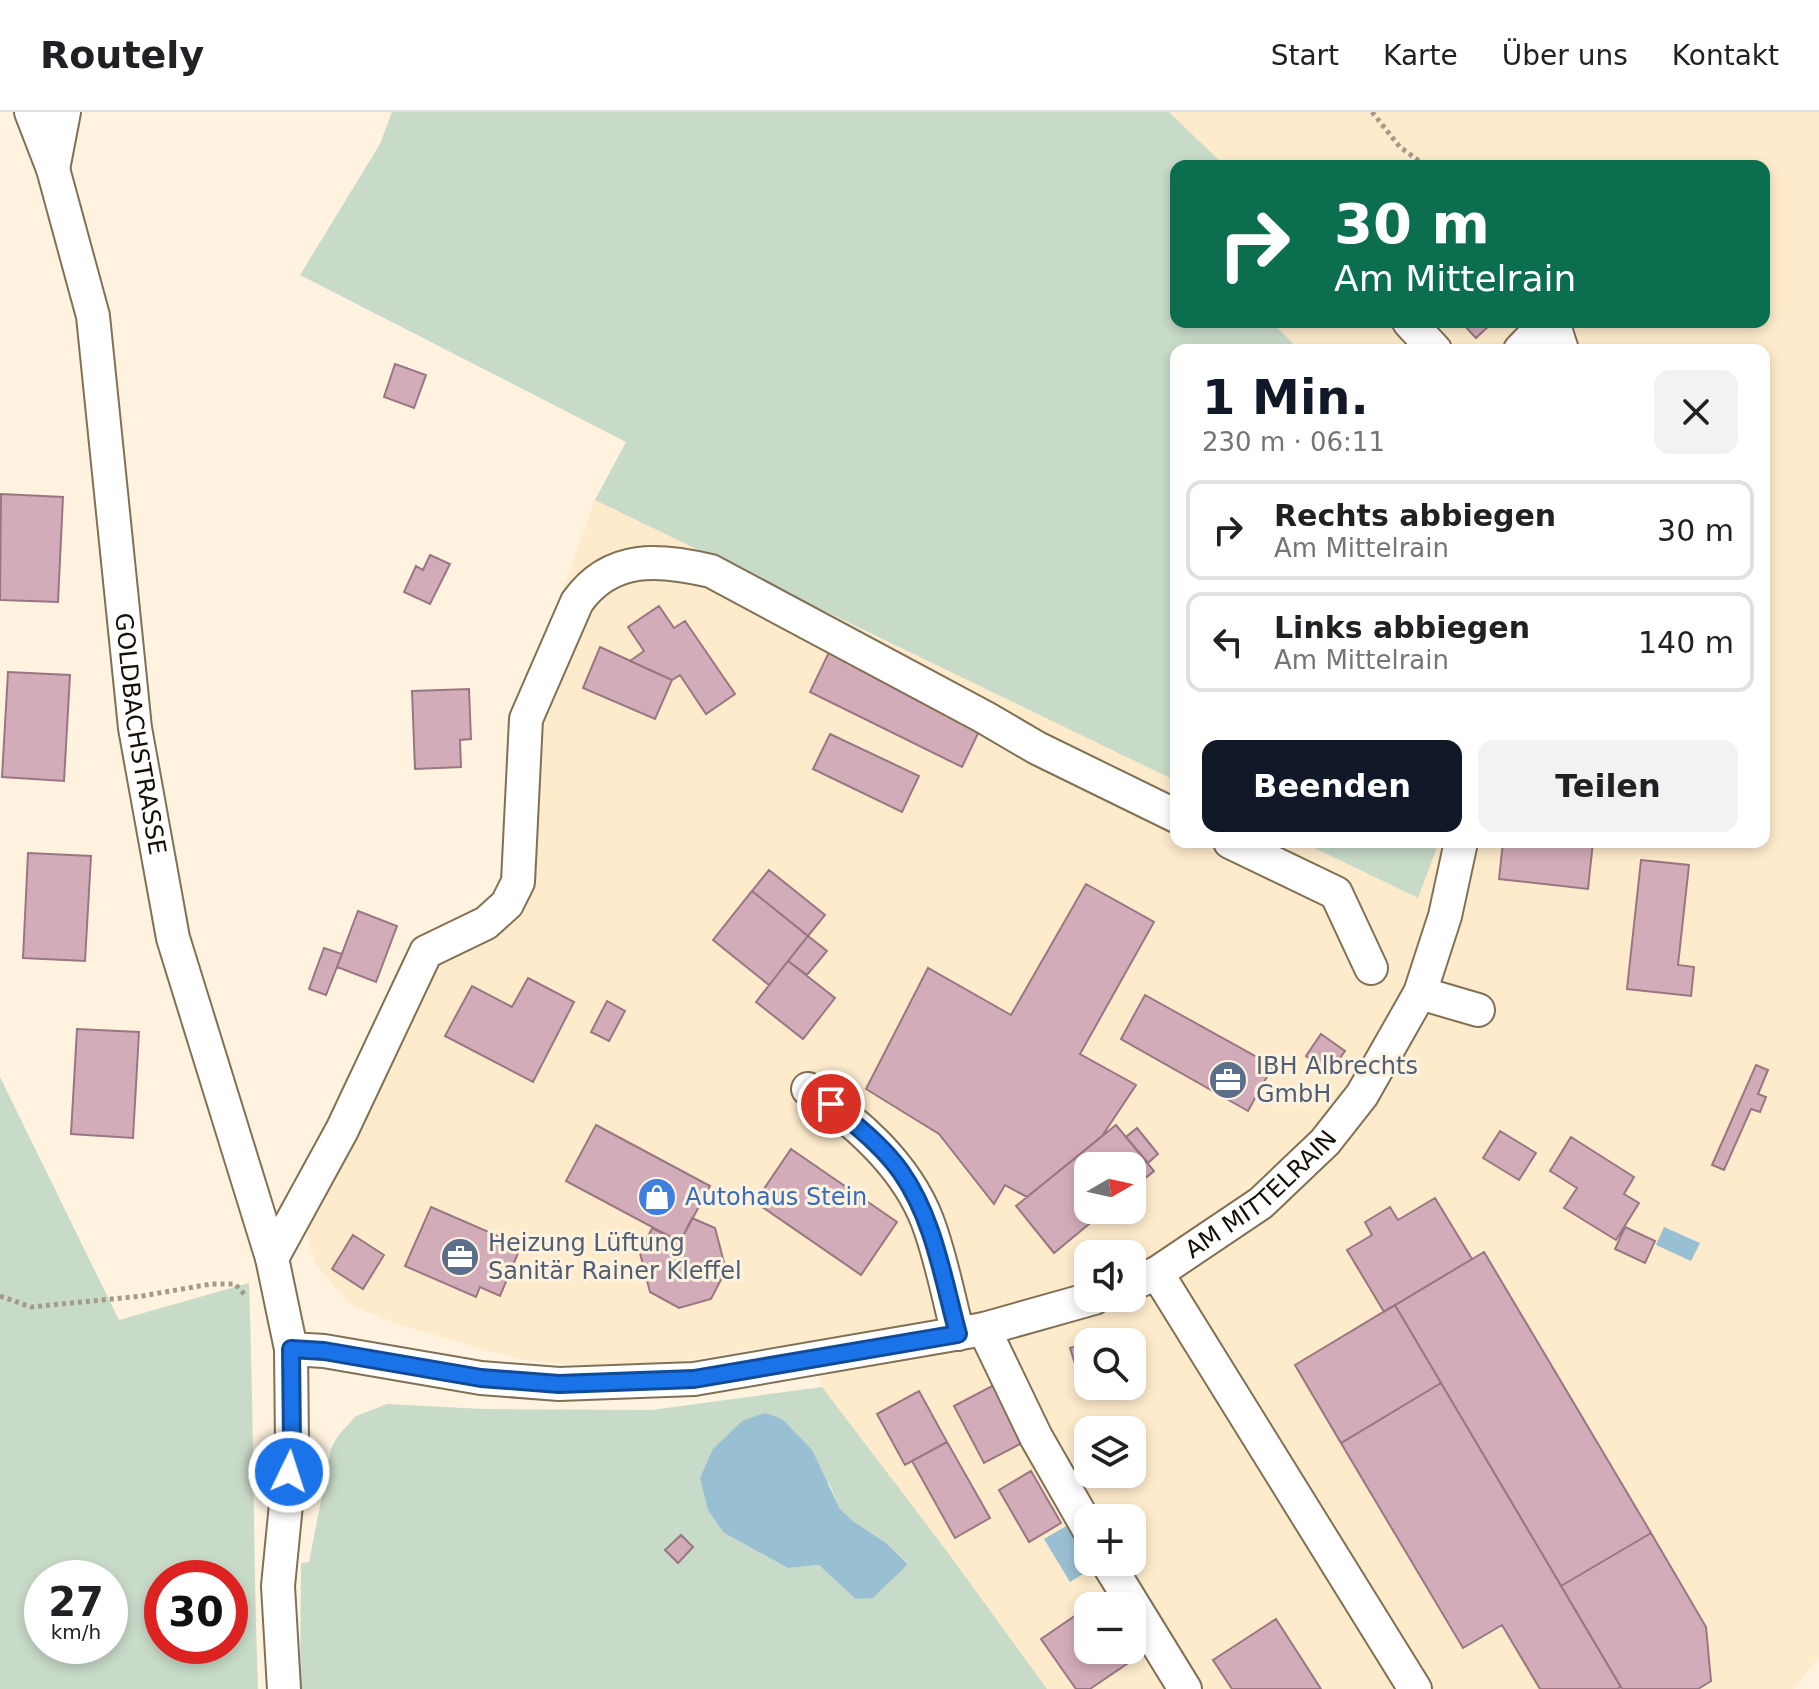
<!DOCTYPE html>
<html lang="de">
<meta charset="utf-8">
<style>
body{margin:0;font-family:"DejaVu Sans",sans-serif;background:#f2f2f2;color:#202124;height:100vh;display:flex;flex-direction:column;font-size:30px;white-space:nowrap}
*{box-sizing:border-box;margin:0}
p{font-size:26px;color:#757577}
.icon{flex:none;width:44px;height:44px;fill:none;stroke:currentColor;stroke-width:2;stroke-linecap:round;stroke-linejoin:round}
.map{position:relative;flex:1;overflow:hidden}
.details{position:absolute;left:1170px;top:232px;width:600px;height:504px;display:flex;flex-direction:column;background:#fff;border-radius:16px;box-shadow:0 4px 12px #0003}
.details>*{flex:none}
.top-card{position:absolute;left:1170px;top:48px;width:600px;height:168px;border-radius:16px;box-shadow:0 4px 12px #0003;background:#0b6e4f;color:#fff;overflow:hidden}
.needle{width:52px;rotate:81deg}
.tools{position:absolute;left:1074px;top:1040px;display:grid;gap:16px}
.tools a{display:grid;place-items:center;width:72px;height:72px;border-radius:16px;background:#fff;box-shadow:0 4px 12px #0003;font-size:40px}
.speed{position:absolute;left:24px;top:1448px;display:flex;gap:16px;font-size:40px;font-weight:700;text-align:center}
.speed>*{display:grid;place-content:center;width:104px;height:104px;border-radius:50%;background:#fff;box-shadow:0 4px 12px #0003;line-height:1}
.speed small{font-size:20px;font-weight:400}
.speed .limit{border:12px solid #d22;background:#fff;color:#111}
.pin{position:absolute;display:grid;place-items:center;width:68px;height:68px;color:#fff;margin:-34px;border:4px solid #fff;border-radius:50%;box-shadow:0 2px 8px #0007}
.me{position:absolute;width:88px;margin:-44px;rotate:4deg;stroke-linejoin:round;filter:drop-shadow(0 0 6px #0008)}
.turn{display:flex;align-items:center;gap:28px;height:168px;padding:0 32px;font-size:36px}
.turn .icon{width:104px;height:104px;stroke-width:2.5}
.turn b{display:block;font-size:56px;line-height:68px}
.round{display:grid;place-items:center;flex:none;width:84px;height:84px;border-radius:16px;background:#f2f2f2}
.summary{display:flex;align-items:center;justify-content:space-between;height:136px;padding:0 32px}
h1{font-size:48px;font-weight:800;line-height:60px;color:#111827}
.primary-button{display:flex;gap:16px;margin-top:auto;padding:16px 32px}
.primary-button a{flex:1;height:92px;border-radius:16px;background:#111827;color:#fff;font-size:32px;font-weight:800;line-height:92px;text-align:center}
.primary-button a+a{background:#f2f2f2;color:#202124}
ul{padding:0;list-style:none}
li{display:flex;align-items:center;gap:24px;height:100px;margin:0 16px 12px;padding:0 16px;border:4px solid #e0e0e0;border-radius:16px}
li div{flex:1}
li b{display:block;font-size:30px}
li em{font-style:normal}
header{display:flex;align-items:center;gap:48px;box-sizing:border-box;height:112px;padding:0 40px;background:#fff;border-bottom:2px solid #e0e0e0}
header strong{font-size:38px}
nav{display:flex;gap:44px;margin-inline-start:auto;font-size:28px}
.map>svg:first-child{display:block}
</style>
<header>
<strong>Routely</strong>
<nav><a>Start</a><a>Karte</a><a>Über uns</a><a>Kontakt</a></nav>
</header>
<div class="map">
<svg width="1819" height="1577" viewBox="0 0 1819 1577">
<rect width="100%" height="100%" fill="#fff3e0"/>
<path fill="#fdebcc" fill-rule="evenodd" d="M1169,0H1819V1546L1793,1577H1047L946,1438L822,1275L810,1229L677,1250L573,1253L525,1248L468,1233L386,1208L353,1194L335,1176L317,1153L310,1136L304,1097L351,1027L448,833L500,776L507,744L518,602L595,388L1176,669V730H1302L1418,786L1439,730H1764V238H1337L1333,231L1327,238H1300L1271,210H1764V54H1225ZM1088,1054H1132V1098H1088ZM1088,1142H1132V1186H1088ZM1088,1230H1132V1274H1088ZM1088,1318H1132V1362H1088ZM1088,1406H1132V1450H1088ZM1088,1494H1132V1538H1088Z"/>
<path fill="#c8dac8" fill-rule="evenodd" d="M392,0H1169L1225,54H1176V210H1271L1300,238H1176V669L595,388L626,330L300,163L380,32Z
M1302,730H1439L1418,786Z
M0,965L119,1208L249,1171C254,1307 253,1442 258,1577H0ZM42,1466H110V1534H42ZM230,1466V1534H162V1466Z
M822,1275L946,1438L1047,1577H300L301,1451L309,1450L331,1337L337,1325L356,1304L387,1292L483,1297L652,1298ZM829,1371L840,1397L853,1409L886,1431L908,1451L873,1486L837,1467L820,1453L788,1456L724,1421Z"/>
<path fill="#99bfd2" d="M1664,1115L1700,1131L1691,1149L1656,1133Z
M765,1301L782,1307L812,1338L840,1397L853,1409L886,1431L908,1452L873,1486L856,1487L819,1453L788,1456L724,1421L708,1398L700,1366L713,1337L742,1309Z
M1068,1413L1093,1456L1070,1470L1044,1427Z"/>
<path fill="#d2acb9" stroke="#997682" stroke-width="2" d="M1461,210H1493L1476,226Z
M395,252L426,263L414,296L384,285Z
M1,382L63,385L58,490L0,488Z
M430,443L450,452L430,492L404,480L416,454L423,458Z
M659,494L674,516L685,509L735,582L706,602L680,563L672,568L630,549L644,539L628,515Z
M600,535L672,568L655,607L583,576Z
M831,536L983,611L962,655L810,580Z
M8,560L70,563L64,669L2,665Z
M469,577L471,627L460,628L461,655L415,657L412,579Z
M830,622L919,664L902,700L813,657Z
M1503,730H1593L1588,777L1499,767Z
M28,741L91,744L85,849L23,846Z
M1641,748L1689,753L1678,853L1694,855L1691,884L1627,877Z
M769,758L825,803L808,824L752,779Z
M1086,772L1154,810L1080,942L1136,973L1102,1024L1027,1085L1005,1073L994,1092L939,1022L866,977L928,856L1011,903Z
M752,779L808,824L769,873L713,828Z
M358,799L397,814L376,870L337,855Z
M808,824L827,839L807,863L788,849Z
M324,836L342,842L326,883L309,877Z
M788,849L835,886L803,927L756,890Z
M528,866L574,890L533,970L445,924L472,874L512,895Z
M1145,883L1273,954L1248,999L1121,927Z
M607,889L625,899L609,929L591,920Z
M77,917L139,920L133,1026L71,1022Z
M1321,922L1345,939L1329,961L1306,944Z
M1756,953L1768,958L1758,982L1766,985L1760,1000L1751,997L1724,1058L1712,1053Z
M596,1013L710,1074L680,1130L566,1069Z
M1116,1013L1154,1059L1132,1077V1054H1088V1098H1106L1054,1141L1016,1094Z
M1137,1016L1158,1042L1148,1051L1126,1025Z
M1500,1019L1536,1041L1519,1068L1483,1046Z
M1571,1025L1634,1065L1624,1082L1639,1091L1616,1128L1564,1096L1577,1076L1550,1059Z
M791,1037L897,1110L861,1163L755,1090Z
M1435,1086L1472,1147L1384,1200L1347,1138L1372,1123L1365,1110L1390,1095L1398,1108Z
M431,1095L521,1134L500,1184L480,1175L476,1185L405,1154Z
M692,1106L715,1116L726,1158L711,1187L679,1196L650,1180L640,1141L652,1116L680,1130Z
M1625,1115L1655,1129L1645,1151L1615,1137Z
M353,1123L384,1143L363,1177L332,1157Z
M1484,1140L1651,1421L1561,1474L1395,1193Z
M1395,1193L1441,1271L1341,1331L1295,1253Z
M1088,1231V1258L1078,1261L1070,1236Z
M1441,1271L1621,1575L1617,1577H1540L1502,1513L1463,1536L1341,1331Z
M994,1273L1024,1330L984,1351L954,1294Z
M919,1279L947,1330L905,1353L877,1302Z
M947,1330L990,1406L955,1426L912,1349Z
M1031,1359L1061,1411L1029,1430L999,1378Z
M1651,1421L1706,1515L1711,1569L1698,1577H1622L1561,1474Z
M681,1423L693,1435L678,1451L665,1438Z
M1088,1495V1538H1132L1137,1545L1090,1577H1076L1041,1527Z
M1276,1507L1321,1577H1232L1213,1548Z"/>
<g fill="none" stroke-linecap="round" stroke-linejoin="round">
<defs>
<g id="minor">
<path id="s1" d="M31,0L53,57L93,204L135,616L173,826L272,1146L291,1237L292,1331L278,1474L284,1577"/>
<path d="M53,57L64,0"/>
<path d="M1409,210L1435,238"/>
<path d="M1553,210L1562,238"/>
<path d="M1520,238L1547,210"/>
<path d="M1230,730L1336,781L1371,856"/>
<path d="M1420,881L1478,898"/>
<path d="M808,977C857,1010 905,1052 927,1108C941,1144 948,1184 958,1222"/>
<path d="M272,1146L342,1018L426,840L486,811L507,792L518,770L526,607L577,490C611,442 660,447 711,459L984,605L1037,636L1176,704"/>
<path d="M1157,1161L1415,1577"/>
<path id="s2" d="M1132,1172L1157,1161L1261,1091L1325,1030L1362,983L1420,881L1445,804L1461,730"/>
<path d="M984,1217L1036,1325L1088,1416"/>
<path d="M291,1237L324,1239L481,1266L559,1272L694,1267L984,1217L1094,1186"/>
<path d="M1107,1450L1185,1577"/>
</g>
</defs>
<use href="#minor" stroke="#817054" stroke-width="36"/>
<path stroke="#a49a8a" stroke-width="5" stroke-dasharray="4 4" stroke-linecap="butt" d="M1372,0L1400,35L1426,54
M1466,237L1488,238
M0,1184L31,1195L142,1184L211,1172H235L246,1184"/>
<use href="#minor" stroke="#fff" stroke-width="32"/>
</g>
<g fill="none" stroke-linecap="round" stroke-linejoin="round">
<defs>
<path id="route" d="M289,1360L292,1331L291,1237L324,1239L481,1266L559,1272L694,1267L958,1222C943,1167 934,1107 901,1060C883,1034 855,1013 831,992"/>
</defs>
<use href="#route" stroke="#114b97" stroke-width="20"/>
<use href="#route" stroke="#1a73e8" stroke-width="14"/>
</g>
<defs>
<symbol id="office-disc" viewBox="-11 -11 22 22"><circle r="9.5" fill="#5c6f8a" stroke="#fff3e0"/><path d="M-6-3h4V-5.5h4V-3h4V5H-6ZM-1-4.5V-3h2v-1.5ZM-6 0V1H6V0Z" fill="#fff"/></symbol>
<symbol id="shop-disc" viewBox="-11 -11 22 22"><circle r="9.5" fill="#3f7fe0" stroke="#fff3e0"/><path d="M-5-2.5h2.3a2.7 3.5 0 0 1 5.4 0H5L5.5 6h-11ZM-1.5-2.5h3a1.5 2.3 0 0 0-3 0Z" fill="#fff"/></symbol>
</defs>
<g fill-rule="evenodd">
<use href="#office-disc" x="1206" y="946" width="44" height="44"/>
<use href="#shop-disc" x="635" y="1063" width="44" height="44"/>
<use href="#office-disc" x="438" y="1123" width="44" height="44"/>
</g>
<g text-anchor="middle" stroke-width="6" stroke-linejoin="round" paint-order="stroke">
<g font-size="24" fill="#150e04" stroke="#fff3e0">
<text dy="8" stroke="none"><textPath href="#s1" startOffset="634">GOLDBACHSTRASSE</textPath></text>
<text dy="8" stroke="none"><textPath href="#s2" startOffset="158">AM MITTELRAIN</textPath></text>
</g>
<g font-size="24" fill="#4e5e75" stroke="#fff3e0" text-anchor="start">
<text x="1256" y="962">IBH Albrechts<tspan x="1256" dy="28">GmbH</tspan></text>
<text x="488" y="1139">Heizung Lüftung<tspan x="488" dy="28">Sanitär Rainer Kleffel</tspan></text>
</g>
<g font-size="24" fill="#366cbe" stroke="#fff3e0" text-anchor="start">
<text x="685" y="1093">Autohaus Stein</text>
</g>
</g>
</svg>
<div class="tools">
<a><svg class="needle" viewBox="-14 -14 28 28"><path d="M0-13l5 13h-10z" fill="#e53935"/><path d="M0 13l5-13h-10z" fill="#757577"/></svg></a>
<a><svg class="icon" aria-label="sound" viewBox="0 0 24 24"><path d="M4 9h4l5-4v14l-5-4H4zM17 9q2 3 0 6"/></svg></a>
<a><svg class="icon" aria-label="search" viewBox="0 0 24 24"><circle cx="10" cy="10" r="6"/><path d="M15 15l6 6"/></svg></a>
<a><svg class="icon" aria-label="layers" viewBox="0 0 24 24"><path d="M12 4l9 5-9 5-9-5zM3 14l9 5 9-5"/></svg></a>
<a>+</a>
<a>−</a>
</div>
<div class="speed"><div>27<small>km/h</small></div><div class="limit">30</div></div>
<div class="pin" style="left:831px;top:992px;background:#d93025"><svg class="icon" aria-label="arrive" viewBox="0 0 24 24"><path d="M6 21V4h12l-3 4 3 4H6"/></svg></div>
<svg class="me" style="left:289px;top:1360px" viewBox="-20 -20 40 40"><circle r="17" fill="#1a73e8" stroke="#fff" stroke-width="3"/><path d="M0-11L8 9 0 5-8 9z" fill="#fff"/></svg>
<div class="top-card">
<div class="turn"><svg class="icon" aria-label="right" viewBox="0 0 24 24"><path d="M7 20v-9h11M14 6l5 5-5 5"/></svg><div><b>30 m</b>Am Mittelrain</div></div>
</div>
<section class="details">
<div class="summary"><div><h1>1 Min.</h1><p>230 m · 06:11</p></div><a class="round"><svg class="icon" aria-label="close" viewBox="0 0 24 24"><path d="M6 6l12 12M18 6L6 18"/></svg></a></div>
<ul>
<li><svg class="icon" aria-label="right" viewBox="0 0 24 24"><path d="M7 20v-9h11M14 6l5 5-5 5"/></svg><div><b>Rechts abbiegen</b><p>Am Mittelrain</p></div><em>30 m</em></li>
<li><svg class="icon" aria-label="left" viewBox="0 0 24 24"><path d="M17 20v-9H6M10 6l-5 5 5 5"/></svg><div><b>Links abbiegen</b><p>Am Mittelrain</p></div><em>140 m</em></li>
</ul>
<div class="primary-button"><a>Beenden</a><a>Teilen</a></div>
</section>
</div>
